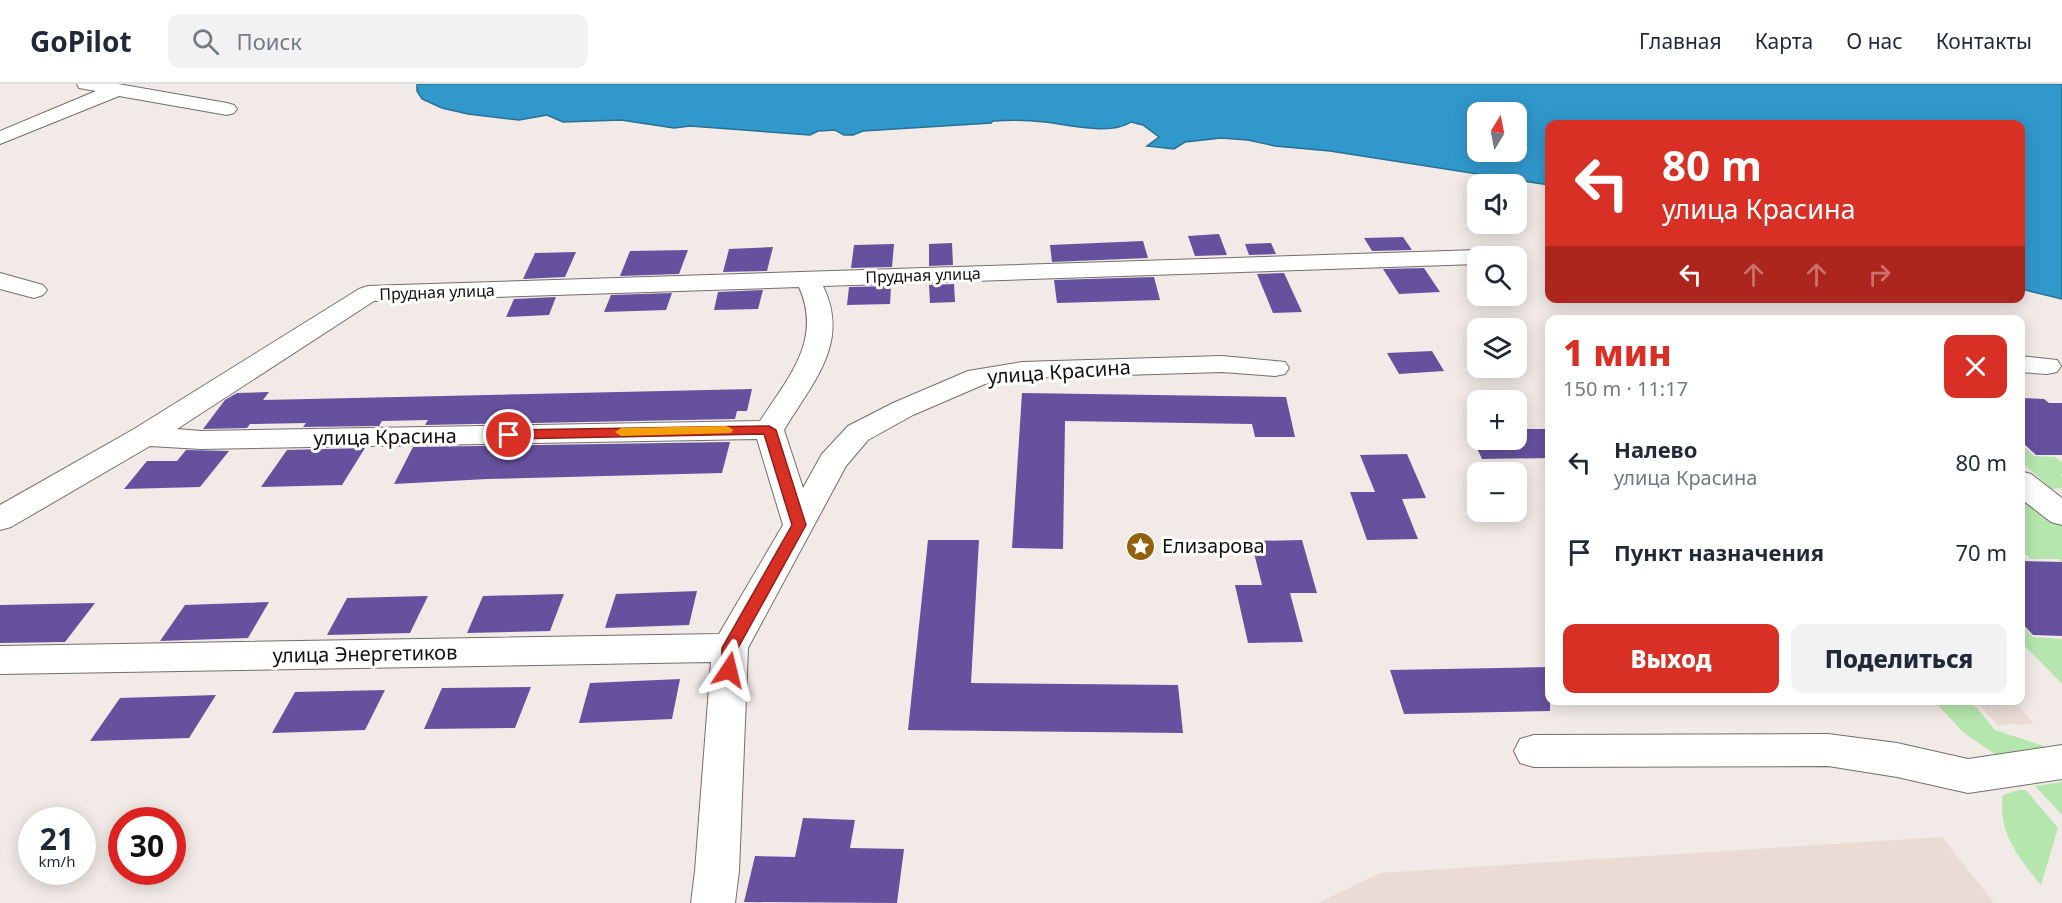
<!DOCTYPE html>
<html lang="ru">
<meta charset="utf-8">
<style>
body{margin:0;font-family:"Noto Sans",sans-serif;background:#f2f2f3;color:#1f2937;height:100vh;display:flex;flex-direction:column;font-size:22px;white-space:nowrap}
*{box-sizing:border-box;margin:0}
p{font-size:20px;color:#747a83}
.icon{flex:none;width:33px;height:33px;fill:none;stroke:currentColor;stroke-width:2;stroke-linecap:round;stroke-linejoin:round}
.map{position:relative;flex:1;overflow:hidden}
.sheet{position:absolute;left:1545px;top:231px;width:480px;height:390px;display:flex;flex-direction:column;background:#fff;border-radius:12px;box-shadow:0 3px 15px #0003}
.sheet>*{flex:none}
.top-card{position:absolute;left:1545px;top:36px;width:480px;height:183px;border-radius:12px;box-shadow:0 3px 15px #0003;background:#d93025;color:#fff;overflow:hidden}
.needle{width:39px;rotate:10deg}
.tools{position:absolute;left:1467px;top:18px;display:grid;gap:12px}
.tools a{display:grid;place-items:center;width:60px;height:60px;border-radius:12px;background:#fff;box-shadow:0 3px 15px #0003;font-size:30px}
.speed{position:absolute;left:18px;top:723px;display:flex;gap:12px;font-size:30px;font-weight:700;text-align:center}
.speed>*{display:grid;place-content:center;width:78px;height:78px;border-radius:50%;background:#fff;box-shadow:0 3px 15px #0003;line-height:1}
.speed small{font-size:15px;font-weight:400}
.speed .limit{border:9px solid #d22;background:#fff;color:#111}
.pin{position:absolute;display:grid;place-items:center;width:51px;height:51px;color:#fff;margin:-26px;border:3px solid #fff;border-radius:50%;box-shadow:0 2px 6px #0007}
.me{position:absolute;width:66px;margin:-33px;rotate:10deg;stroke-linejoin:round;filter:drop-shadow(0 0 4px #0008)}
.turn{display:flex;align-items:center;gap:21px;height:126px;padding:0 18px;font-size:27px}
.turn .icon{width:78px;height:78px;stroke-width:2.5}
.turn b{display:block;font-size:42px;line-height:51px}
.lanes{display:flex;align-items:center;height:57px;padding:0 18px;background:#0003;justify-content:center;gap:30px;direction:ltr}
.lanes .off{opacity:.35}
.round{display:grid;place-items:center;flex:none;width:63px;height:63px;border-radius:12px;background:#f2f2f3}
.overview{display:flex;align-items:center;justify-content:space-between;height:102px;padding:0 18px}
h1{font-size:36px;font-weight:800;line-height:45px;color:#d93025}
.cta{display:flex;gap:12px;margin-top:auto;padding:12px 18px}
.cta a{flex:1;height:69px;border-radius:12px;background:#d93025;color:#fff;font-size:24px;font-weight:800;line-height:69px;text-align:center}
.cta a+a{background:#f2f2f3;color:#1f2937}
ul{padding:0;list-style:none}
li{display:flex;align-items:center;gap:18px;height:90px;padding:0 18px}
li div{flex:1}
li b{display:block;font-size:22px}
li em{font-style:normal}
header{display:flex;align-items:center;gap:36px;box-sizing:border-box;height:84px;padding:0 30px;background:#fff;border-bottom:2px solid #e0e1e3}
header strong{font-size:28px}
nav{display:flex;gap:33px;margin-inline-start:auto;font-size:21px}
.search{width:420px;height:54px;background:#f2f2f3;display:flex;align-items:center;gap:15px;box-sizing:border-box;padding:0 21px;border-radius:12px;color:#747a83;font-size:22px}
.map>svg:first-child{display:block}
</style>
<header>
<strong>GoPilot</strong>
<div class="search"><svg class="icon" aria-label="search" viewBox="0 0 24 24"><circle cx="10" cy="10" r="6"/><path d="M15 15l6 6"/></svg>Поиск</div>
<nav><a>Главная</a><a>Карта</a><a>О нас</a><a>Контакты</a></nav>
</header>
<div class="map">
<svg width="2062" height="819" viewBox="0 0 2062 819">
<rect width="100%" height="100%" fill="#f1eae6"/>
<path fill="#eadbd4" d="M1976,617H2014L2034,640L1997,641Z
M1942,753L1994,819H1318L1380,789Z"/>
<path fill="#b5e6ad" d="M2021,360L2034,372L2055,373L2062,378V390L2060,391L2062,393V404L2051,405L2021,377Z
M2020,412L2062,432V478L2058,475H2031L2027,471H2021Z
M2021,544H2025L2033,553L2062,555V600L2021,558Z
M1934,617H1965L1976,623L1995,646L2044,662L2050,669L1996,671L1964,649Z
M2062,698V731L2035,702Z
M2019,706H2026L2058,744L2041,801C2019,774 1997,748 2003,711Z"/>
<path fill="#3198cc" stroke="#287094" stroke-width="1.5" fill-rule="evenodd" d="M417,0H2062V215L2021,205L2020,40H1550L1549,101L1330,67L1275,62L1248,56L1221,54L1185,58L1174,65L1147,62L1159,53L1143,41L1131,38C1111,52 1066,40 1044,38C1028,36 1009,36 993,37L991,39L863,47L853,51H844L835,46L818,47L810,51L690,42L674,44L621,36L563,38L547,31L519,36L468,30L442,24L422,15L417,7ZM1478,28H1516V68H1478Z"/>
<path fill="#66519e" d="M1219,150L1227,171L1195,172L1188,152Z
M1403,153L1412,166L1372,167L1364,154Z
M1143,157L1148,174L1052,178L1050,161Z
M952,159L953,181L929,182V160Z
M1271,159L1276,170L1249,171L1245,160Z
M894,160L892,183L851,184L854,161Z
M773,163L767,187L723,188L729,165Z
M688,166L679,190L620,192L630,167Z
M576,168L565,193L523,195L535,169Z
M1424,184L1440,208L1399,210L1383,185Z
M1284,189L1302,228L1273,229L1257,190Z
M1154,193L1160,216L1057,219L1054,196Z
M954,200L955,218L930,219L929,201Z
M891,202L890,220L847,221L849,203Z
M763,206L758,225L714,226L718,208Z
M672,209L666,226L604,228L611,211Z
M556,213L549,231L506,233L514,215Z
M1432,267L1444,287L1399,290L1387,269Z
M752,305L747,327H737L735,335L425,341L428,336L382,337L379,342L303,343L306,339L250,340L247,344L203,345L225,316L237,309L269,308L263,316Z
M1022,309L1286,313L1295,353H1255L1252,340L1065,337L1063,465L1012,464Z
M2020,314L2044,315L2049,319H2062V371H2036L2020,356Z
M1468,345H1478V356H1516V345H1550V374L1482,375Z
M730,358L722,389L487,395L394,400L413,363Z
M365,364L342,401L261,403L287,366Z
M186,366L229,367L200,403L124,405L147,377H177Z
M1407,370L1426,414L1402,415L1418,455L1367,456L1350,408H1375L1360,371Z
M928,456H979L971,599L1178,601L1183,649L908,646Z
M1302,456L1317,509H1290L1303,558L1248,559L1235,501H1262L1251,457Z
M2020,477L2062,478V552L2033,551L2020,537Z
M697,507L689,541L605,544L616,510Z
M564,510L550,547L467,549L483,512Z
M428,512L410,549L327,551L347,514Z
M269,518L248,554L160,557L185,521Z
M95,519L65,558L0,559V521Z
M1550,583V627L1404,630L1390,586Z
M680,595L672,635L579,639L590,599Z
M531,603L515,644L424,645L442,604Z
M385,606L365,646L272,649L295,608Z
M216,611L189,654L90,657L120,614Z
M803,734L855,736L850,764L904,765L897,819L744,818L755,772L795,773Z"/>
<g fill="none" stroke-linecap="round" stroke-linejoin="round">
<defs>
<path id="minor" d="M77,0H118L227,19L234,21L237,25L234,29L227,31L119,12L0,60V47L96,7L79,4Z
M1509,165L1518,167L1521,172L1518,177L1516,172H1494L1497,167Z
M1478,166L1487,168L1490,172H1478V180L823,202C851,259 812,299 784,346L803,404L822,370L848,342L893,319L968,287L1022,278L1222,272L1285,278L1289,284L1285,290L1275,292L1222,288L1022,294L985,300L913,331L868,356L846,382L748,564L739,787L735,819H691L695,787L711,578L0,590V562L719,550L783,441L757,355L201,365L150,362L11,443L0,446V421L134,345L359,205L368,202ZM799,203C823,256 788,294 760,337L201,347L177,345L374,217Z
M0,189L43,201L47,206L43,211L34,214L0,205Z
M2020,272L2057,276L2061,282L2057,288L2047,290L2020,288Z
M2020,387L2031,390L2062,414V441L2051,438L2020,414Z
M1828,650L1897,659L1968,675L2062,661V695L1968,709L1897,693L1828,682L1534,683L1520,679L1514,667L1520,655L1534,651Z"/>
</defs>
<use href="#minor" stroke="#746e6b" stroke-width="2"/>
<use href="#minor" fill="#fff" fill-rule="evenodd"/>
</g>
<path fill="#d93025" stroke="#8d1f18" stroke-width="1.5" d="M769,342L776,346L806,441L738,564L735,591L729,593L723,591L721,586L722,564L792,441L764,350L509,355L502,351L509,346Z"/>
<path fill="#f59e0b" d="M726,342L731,344L733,346L731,349L621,352L615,348L621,344Z"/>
<defs>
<symbol id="sight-disc" viewBox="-11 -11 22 22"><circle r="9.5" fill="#91610e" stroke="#fff"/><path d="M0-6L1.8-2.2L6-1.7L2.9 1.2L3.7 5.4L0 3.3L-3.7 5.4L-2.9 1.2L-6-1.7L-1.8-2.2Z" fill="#fff"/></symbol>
</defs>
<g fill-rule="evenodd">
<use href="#sight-disc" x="1124" y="446" width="33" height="33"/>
</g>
<g text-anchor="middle" stroke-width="6" stroke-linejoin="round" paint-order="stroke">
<g font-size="16" fill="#131110" stroke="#fff">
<text transform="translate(923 191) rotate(-2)" y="6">Прудная улица</text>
<text transform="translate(437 208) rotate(-2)" y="6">Прудная улица</text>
</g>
<g font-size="20" fill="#131110" stroke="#fff">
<text transform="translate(1059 288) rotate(-4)" y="7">улица Красина</text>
<text transform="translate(385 353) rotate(-1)" y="7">улица Красина</text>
<text transform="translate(365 570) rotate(-1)" y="7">улица Энергетиков</text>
</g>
<g font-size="20" fill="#131110" stroke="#fff" text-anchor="start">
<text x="1162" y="469">Елизарова</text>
</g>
</g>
</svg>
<div class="tools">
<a><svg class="needle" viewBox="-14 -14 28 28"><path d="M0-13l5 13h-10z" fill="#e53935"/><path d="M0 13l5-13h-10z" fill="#747a83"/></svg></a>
<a><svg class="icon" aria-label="sound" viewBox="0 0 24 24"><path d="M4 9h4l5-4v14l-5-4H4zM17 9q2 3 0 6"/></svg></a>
<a><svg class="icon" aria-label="search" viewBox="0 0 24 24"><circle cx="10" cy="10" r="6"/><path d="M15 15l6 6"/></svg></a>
<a><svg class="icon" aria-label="layers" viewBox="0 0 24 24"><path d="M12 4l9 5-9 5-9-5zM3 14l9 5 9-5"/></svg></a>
<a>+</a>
<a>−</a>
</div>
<div class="speed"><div>21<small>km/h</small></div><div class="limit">30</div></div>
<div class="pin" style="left:509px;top:351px;background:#d93025"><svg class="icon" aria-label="arrive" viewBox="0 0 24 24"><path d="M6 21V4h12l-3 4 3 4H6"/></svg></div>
<svg class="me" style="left:729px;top:586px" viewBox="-20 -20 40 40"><path d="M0-17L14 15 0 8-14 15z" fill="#d93025" stroke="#fff" stroke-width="4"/></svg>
<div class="top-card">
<div class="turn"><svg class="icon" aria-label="left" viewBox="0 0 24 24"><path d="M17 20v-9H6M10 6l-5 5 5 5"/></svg><div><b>80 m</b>улица Красина</div></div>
<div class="lanes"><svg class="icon" aria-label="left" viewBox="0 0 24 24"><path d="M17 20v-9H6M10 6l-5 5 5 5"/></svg><svg class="icon off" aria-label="ahead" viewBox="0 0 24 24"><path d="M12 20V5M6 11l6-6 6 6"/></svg><svg class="icon off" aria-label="ahead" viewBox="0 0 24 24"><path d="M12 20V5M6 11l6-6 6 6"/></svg><svg class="icon off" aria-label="right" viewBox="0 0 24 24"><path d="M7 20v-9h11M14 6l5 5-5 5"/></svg></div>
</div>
<section class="sheet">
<div class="overview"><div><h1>1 мин</h1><p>150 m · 11:17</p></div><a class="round" style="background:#d93025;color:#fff"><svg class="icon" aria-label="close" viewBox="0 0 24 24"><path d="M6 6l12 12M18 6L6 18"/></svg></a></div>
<ul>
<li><svg class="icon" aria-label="left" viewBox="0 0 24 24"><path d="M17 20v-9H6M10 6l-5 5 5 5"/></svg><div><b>Налево</b><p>улица Красина</p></div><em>80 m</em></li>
<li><svg class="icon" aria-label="arrive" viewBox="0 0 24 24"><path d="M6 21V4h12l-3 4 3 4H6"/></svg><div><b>Пункт назначения</b></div><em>70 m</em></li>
</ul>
<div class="cta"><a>Выход</a><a>Поделиться</a></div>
</section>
</div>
